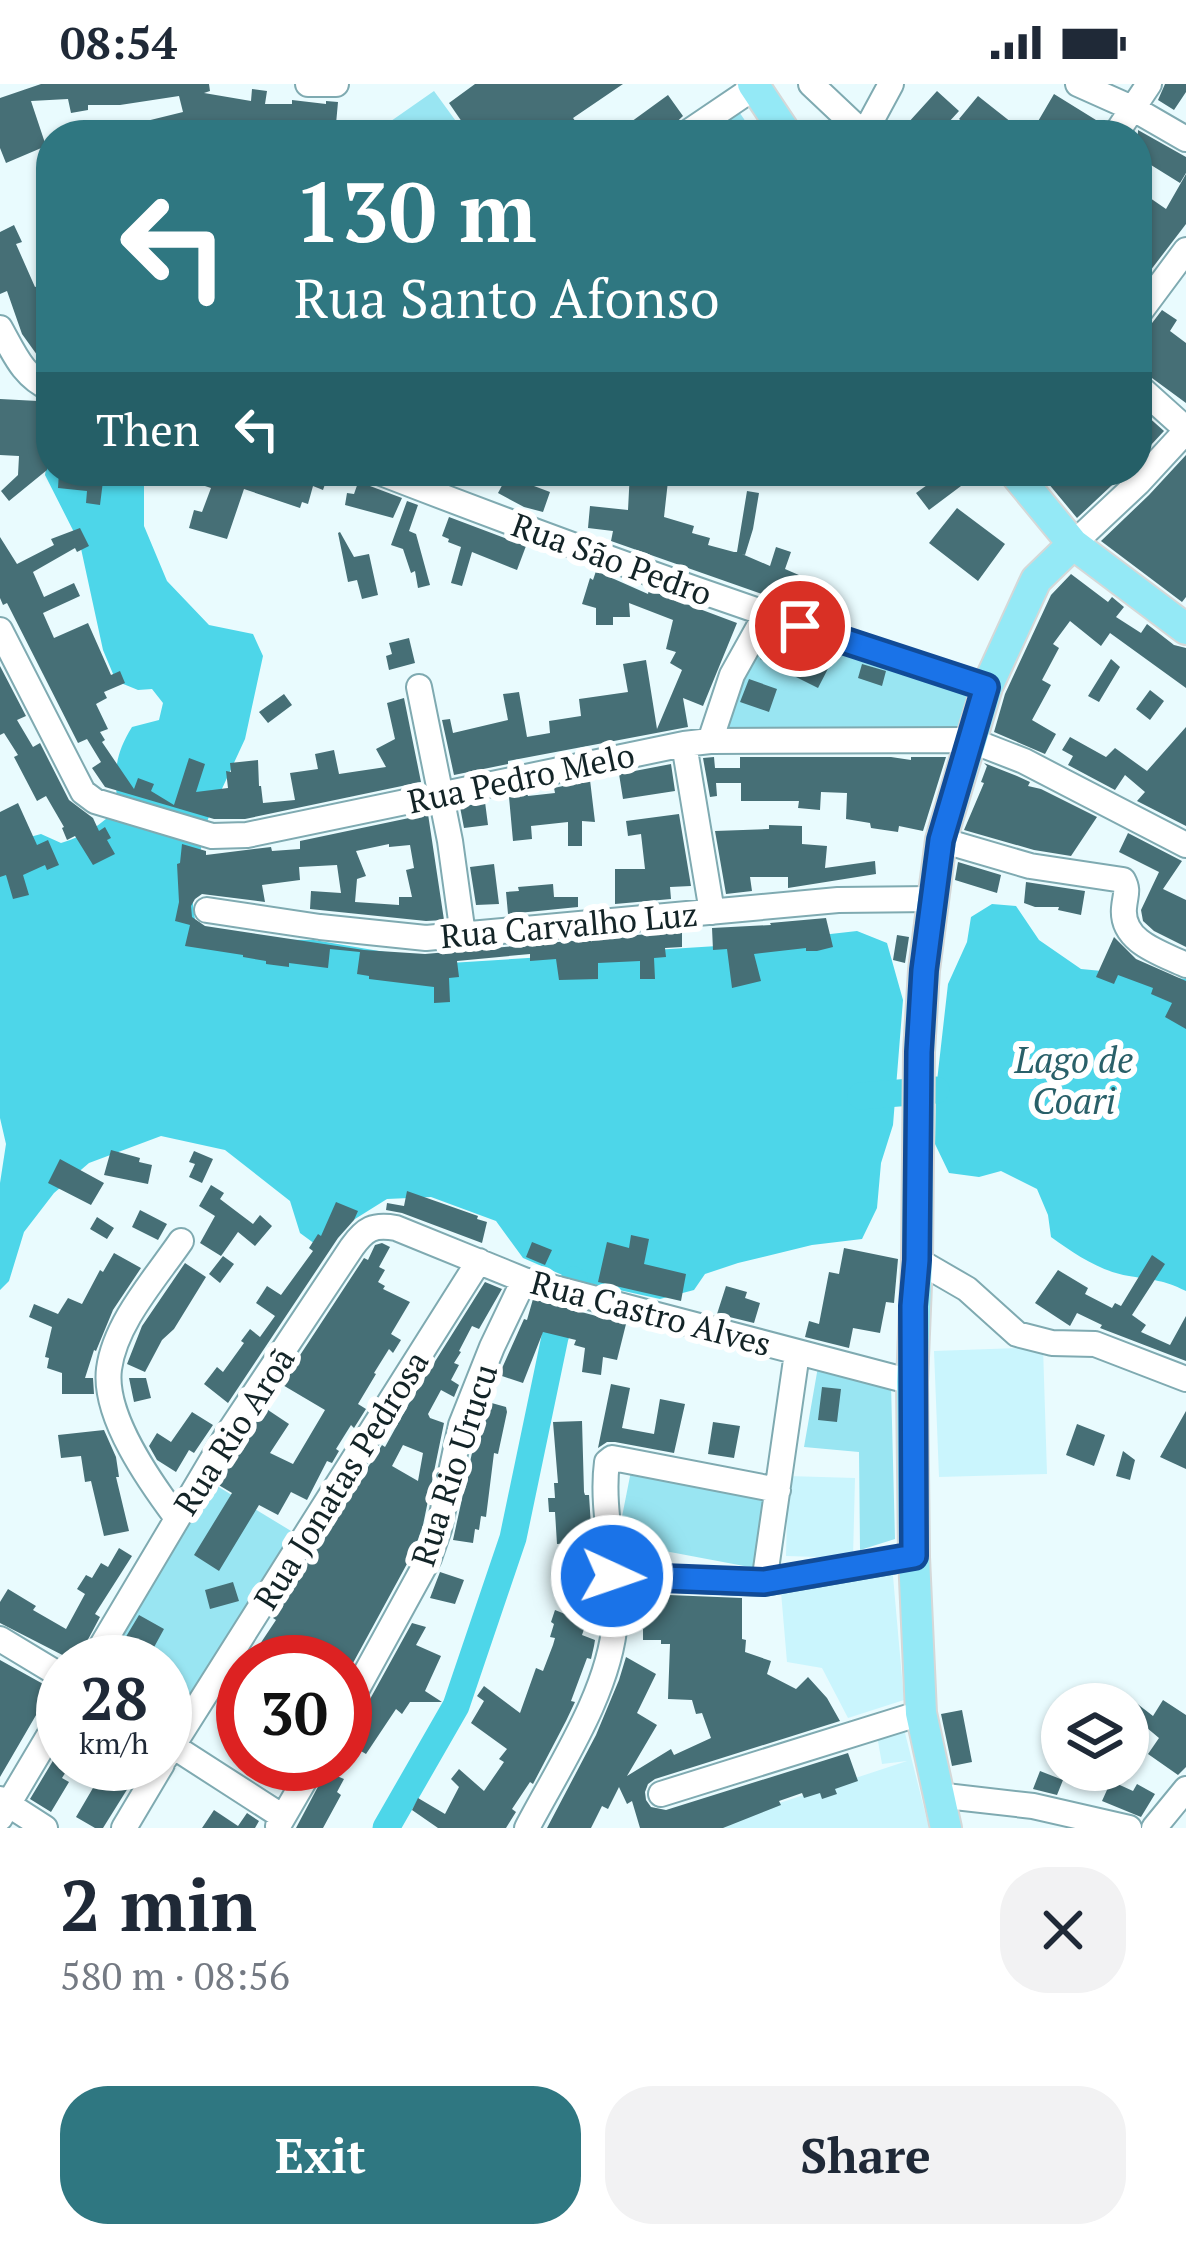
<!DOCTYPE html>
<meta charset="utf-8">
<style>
body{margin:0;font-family:"PT Serif",serif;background:#f2f2f3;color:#1f2937;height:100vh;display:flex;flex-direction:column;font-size:45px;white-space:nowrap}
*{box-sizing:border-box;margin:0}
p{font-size:39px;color:#747a83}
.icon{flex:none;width:66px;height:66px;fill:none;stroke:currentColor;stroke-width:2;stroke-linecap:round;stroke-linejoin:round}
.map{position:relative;height:1744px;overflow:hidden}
.drawer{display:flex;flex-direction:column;background:#fff;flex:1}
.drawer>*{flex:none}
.banner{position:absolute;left:36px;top:36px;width:1116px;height:366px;border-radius:48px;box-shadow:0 3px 9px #0004;background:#2f7781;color:#fff;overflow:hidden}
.buttons{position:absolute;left:1041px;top:1599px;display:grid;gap:24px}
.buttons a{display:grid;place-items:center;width:108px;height:108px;border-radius:50%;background:#fff;box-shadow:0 3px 9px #0004;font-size:60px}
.speed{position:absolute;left:36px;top:1551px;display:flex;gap:24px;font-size:60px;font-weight:700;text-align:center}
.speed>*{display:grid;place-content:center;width:156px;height:156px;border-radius:50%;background:#fff;box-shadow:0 3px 9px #0004;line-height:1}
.speed small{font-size:30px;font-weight:400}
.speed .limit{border:18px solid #d22;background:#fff;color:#111}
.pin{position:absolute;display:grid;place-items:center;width:102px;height:102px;color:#fff;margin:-51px;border:6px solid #fff;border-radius:50%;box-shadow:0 3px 12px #0007}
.me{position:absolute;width:132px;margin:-66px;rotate:93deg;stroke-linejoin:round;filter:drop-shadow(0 0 9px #0008)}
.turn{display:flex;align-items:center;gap:42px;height:252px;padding:0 60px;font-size:54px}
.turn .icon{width:156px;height:156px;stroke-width:2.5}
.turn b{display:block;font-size:84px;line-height:102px}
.then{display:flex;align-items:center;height:114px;padding:0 60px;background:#0003;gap:24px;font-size:45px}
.round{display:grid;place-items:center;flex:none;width:126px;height:126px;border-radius:48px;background:#f2f2f3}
.summary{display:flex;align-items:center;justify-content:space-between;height:204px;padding:0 60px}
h1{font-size:72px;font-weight:700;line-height:90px}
.primary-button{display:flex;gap:24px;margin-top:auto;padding:24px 60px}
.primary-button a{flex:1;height:138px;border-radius:48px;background:#2f7781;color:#fff;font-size:48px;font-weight:700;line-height:138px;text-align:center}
.primary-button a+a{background:#f2f2f3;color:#1f2937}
.status{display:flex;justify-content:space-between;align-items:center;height:84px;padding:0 60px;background:#fff;direction:ltr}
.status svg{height:33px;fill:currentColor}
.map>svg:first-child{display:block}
</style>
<div class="status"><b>08:54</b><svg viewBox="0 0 49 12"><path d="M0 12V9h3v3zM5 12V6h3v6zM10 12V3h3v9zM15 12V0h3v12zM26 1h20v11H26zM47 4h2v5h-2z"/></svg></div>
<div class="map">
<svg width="1186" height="1744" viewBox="0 0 1186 1744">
<rect width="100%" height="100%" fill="#e9fbfe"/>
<path fill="#caf5fd" d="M1043,1263L1047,1390L939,1393L934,1267Z
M788,1392L855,1394L853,1474L786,1472Z
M892,1481L904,1616L848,1634L822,1584L787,1578L781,1508Z
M903,1641L929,1744H704L907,1677L882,1680L876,1646Z"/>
<path fill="#99e5f2" d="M434,7L466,51H371Z
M735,22L755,51H693Z
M768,539L972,605L963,645L722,647L735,593Z
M819,1277L891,1300L895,1455L860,1466L859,1368L804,1363Z
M632,1382L774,1409L760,1485L617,1458Z
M209,1397L296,1450L190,1622L165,1632V1578H102Z"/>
<path fill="#4dd6e9" d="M51,354V387H144V442L167,497L209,541L253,550L263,572L245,655L208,735L191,806L196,843L212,855L314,856L450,879L733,861L857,847L887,859L903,916L893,1041L881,1079L877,1124L862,1155L812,1161L738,1179L705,1190L694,1206L660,1215L574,1196L523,1174L496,1137L431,1113L387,1115L315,1160L300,1149L290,1117L225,1066L161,1052L89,1079L54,1109L24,1148L9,1197L0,1206V1099L6,1060L0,1034V785L30,753L41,750L61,759C84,752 102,741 118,723C114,690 114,672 132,643L159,636L163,619L152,605L138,606L116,597L103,566L80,460L45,391Z
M992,820L1016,822L1039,856L1081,885L1186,895V1207C1161,1195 1156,1197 1129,1192C1099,1187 1075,1170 1051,1153L1048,1131L1037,1105L1001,1087L979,1093L949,1089L935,1060L936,1006L948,900L967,858L971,833Z"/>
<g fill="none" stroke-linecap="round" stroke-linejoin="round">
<path stroke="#4dd6e9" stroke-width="27" d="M861,1012L936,1006
M386,1744L456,1622L513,1454L555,1253L574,1196"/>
</g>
<path fill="#466f76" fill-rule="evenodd" d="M41,0H209L210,7L204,9L251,17L252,5L267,7L265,20H292V16L326,20V17L338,18L335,51H289V43H252L251,51H165L118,44L183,28L179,12L120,21H88V26L71,29L68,15L31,17L46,62L6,79L0,64V14Z
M475,0H623L573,34L586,51H471L449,19Z
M1165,0H1186V8L1174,26L1158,16Z
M937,7L959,27L937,51H897Z
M1054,10L1096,36L1087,51H1030Z
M668,11L683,32L663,51H613Z
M978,12L1016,42L1009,51H979L959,35Z
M1138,46L1186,73V89L1180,99L1151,81L1137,103Z
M1186,90V140L1137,204V153L1147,140L1137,132V105L1166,125Z
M14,141L22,158L16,160L35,203L46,199L50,213L38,217L51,257V280L45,282L22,250L7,207L0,210V148Z
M1162,226L1177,236L1170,247L1186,259V319L1137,283V248L1149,243Z
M0,315L38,317L51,321L47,386L9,417L1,407L18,391L19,372L0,371Z
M1137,323L1164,347L1137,376Z
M1186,371V513L1182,518L1101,457L1149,411Z
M59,387H126L123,402L103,397L100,421L86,419L87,407L58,404Z
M200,387H316L328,391L323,406L313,402L308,420L302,418L300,424L244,405L227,455L189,444L194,426L202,428L211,404L196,399Z
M630,387L669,388L664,433L694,442L692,449L710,454L708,461L734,468H737L747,407L759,409L753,445L745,471L742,470L770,482L776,463L791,468L785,485L808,495L796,522L611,457L613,447L588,444L590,422L628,426Z
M927,387H981L929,426L916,409L934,396Z
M1038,387H1127L1077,434Z
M507,392L550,408L543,428L524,423L498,409Z
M360,393L370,402L402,414L393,434L345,421L347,409L354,410Z
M407,417L418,421L409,447L416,450L430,501L418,504L415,487L411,489L403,465L391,461Z
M957,424L1005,460L978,497L929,459Z
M449,433L526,462L517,486L472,468L462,502L451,499L461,463L448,458L449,455L442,452Z
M80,444L89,462L77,468L75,464L33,488L44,513L74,499L80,512L43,529L54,554L88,539L111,591L120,587L125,599L104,608L107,614L96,620L108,645L100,648L105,656L102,658L134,705L138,694L154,700L151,707L174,721L189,674L205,680L196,708L228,704L226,687L231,688L230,679L258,676L259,702H261L263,719L295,716L290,689L318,685L315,670L334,666L339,690L386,683L376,665L395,655L387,619L404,614L421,698L245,735H214L105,703L92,684L101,678L87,655L78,659L7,519L3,521L0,514V453L17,480L54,461L51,455Z
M340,448L354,473L369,470L378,511L362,515L357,496L348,498L338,449Z
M596,487L648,510L649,506L737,539L703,622L683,614L688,643L508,677V680L454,691L442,636L450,635L453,649L508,636L503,610L519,608L527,653L550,649L549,637L581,632L579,615L628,608L623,580L646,576L657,645L682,586L670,579L676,568L666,565L673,536L629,519L630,533H613V541H596V524L582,520L590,494L593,496Z
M1071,490L1108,518L1112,513L1124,523L1116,533L1141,549L1147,540L1174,561L1186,564V604L1110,549L1101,562L1070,537L1053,560L1059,564L1042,596L1051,601L1032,636L1056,650L1045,670L994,648L1005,610L1051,511Z
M409,554L415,579L389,586L386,572L392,570L389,559Z
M788,555L833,575L818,604L760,575L770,556L784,563Z
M1111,575L1120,583L1099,618L1088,612Z
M862,580L886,587L882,602L858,594Z
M0,582L26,632L17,636L33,663L40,659L69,716L93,734L99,747L105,743L111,754L107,756L115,770L93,781L75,752L67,756L62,744L64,743L46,712L37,717L14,673L18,671L4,649L0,651Z
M749,595L777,605L769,628L740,618Z
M1150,606L1164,617L1150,636L1136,625Z
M284,610L292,621L268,639L259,628Z
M1186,643V742L1137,717L1145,708L1125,691L1115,706L1068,681L1073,672L1062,666L1070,653L1106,673L1115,664L1147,687Z
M714,673L715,684H740V673H891L911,676V673H946L923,747L899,742L898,748L871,744L870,739L846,735L847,709L821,708L820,726L798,724L799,717H741V699H716L717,712L710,713L703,674Z
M984,679L1017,692L1030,698L1028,702L1041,705L1097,733L1071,772L1034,766L964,746L984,699L981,698L987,682Z
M671,680L675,707L623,715L619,690Z
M590,696L595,738L582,737V762H568V738L531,742L532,755L513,757L509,713L527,709L528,712L555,709L554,704Z
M485,718L488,741L464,744L460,723Z
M18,719L37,761L48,756L59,781L47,786L45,781L23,791L29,811L13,815L6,791L0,793V728Z
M428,730L444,836L426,837L310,825L311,807L341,809L337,781L299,783L300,796L262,801L265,818L202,810L195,815L191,822L192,833L205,842L364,866L425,870L682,847V863L665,864L666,873L654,874L655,895H640V877L598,879V895L559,896L556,875L530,877V870L457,877L459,893L449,894L450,918L434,919V903L369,895V892L357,890L360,868L330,865L328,884L289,879V883L266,880V877L243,873V871L185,862L190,841L175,837L179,818L177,780L180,779L182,760L206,767V771L271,763L272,767L300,765V757ZM389,760V763L410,761L414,784L406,786L412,813H399V821L355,818L357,795L366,792L356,767Z
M679,730L691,802L670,803L671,815L615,820V785H645L641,750L628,752L626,737Z
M769,741L802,742V760L827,762L825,784L875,777L876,790L788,804V793H750L752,807L726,810L715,747L769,745Z
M1128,749L1182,777L1163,805L1186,816V863L1154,847L1143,837L1141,826L1159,788L1119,768Z
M958,778L1001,791L997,809L955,796Z
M494,780L499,820L476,821L470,783Z
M1026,798L1085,807L1081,831L1058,826L1059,823H1035L1024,819Z
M553,800L554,813H578V823L508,830L506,808L519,807L518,803Z
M826,834L833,863L817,867H806V864L754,870L761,897L732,904L727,865L713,866L712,844L771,841L770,839Z
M897,851L909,853L905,879L893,876Z
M1114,853L1136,875L1186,897V945L1165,933L1172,919L1151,910L1153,904L1118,891L1114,900L1096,893Z
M111,1066L140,1074L139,1078L152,1081L148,1100L104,1091Z
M194,1067L213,1075L202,1099L189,1093L195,1080L189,1078Z
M60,1075L104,1099L91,1121L48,1099Z
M211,1101L224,1109L220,1115L253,1140L260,1131L272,1142L255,1162L238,1148L221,1172L200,1159L215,1132L199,1122Z
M407,1107L478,1132L477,1135L487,1138L482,1159L402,1129L386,1126L387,1119L404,1122Z
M336,1118L358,1127L354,1136L338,1154L228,1319L204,1300L217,1283L223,1288L244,1259L241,1257L250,1245L260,1253L275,1232L256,1219L267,1202L281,1211L313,1167L309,1164L318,1150L321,1152Z
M140,1126L167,1140L158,1156L132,1143Z
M97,1133L114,1144L107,1155L90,1145Z
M631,1151L649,1155L644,1180L686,1190L681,1217L598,1198L607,1158L629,1164Z
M532,1158L552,1166L545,1181L526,1173Z
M382,1159L390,1163L379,1183L385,1186L378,1198L385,1202L383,1205L410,1218L391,1250L401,1256L393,1269L389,1265L374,1289L376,1290L358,1320L366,1325L354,1344L351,1341L336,1365L339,1367L332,1379L327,1377L307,1416L291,1408L278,1431L259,1421L219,1487L194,1471L232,1409L217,1400L265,1324L289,1340L270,1369L293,1380L325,1326L281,1300L364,1174L368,1176L375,1161Z
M844,1164L898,1175L894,1219L886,1218L880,1249L853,1244L849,1264L805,1253L809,1237L819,1240L829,1188L839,1190Z
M114,1169L141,1184L113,1226L96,1267L94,1266L85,1294H93L94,1310H62V1289L47,1284L49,1274L45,1273L52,1243L29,1233L34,1220L58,1230L68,1214L82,1220L100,1186L103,1188Z
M1152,1171L1165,1180L1132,1231L1146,1241L1141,1248L1170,1261L1186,1232V1277L1100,1244L1102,1241L1077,1229L1070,1242L1035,1219L1058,1186L1088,1204L1085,1210L1112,1224L1115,1219L1121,1222Z
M223,1172L234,1180L220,1199L209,1190Z
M185,1179L206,1193L174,1245L162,1256L145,1288L127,1280L142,1242Z
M485,1198L502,1205L479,1245L472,1242L459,1267L461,1268L454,1279L459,1281L451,1296L459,1301L454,1313L441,1306L428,1330L430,1334L444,1339L423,1441L414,1467L353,1579L338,1578L341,1572L312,1555L299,1578H248L276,1536L273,1534L276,1528L382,1361L385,1363L412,1314ZM403,1361L423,1369L418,1397L392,1382Z
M726,1202L747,1208L745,1214L760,1219L754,1239L717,1230Z
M533,1215L626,1240L617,1276L603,1273L601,1291L582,1288L585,1264L574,1261L576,1256L543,1248L523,1299L499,1291L524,1235L527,1236Z
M129,1294H146L151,1314L134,1318Z
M611,1300L630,1304L622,1344L654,1350L660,1315L685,1320L674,1369L615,1358H607L598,1364Z
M822,1303L841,1305L837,1338L818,1336Z
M488,1318L506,1323L507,1328L498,1370L494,1369L486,1433L481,1432L479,1446L475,1445L473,1459L453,1456L477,1346Z
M1186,1327V1385L1160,1373Z
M192,1328L213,1341L194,1369L189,1366L176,1388L157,1376L149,1362L157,1349L171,1358Z
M582,1337L584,1408L585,1411H589L592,1458L557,1460L555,1428H549L548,1414H555L554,1399H558L553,1338Z
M713,1338L740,1342L734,1374L708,1370Z
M1077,1340L1105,1351L1094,1382L1066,1371Z
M104,1346L116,1373L119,1393H116L129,1447L104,1452L91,1397L85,1398L81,1372L61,1374L58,1351Z
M1123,1367L1135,1376L1130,1396L1116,1392Z
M119,1464L132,1472L95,1530L100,1533L76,1578L0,1539V1518L8,1505L36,1522L33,1526L66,1545L85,1510L77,1505L86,1491L92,1494L101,1479L108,1483Z
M566,1479L594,1482L593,1500L598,1501L599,1518L598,1526L591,1525L582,1551L595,1556L594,1562L591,1575L587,1574L571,1617L575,1618L566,1637L533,1700L530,1698L512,1725L516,1728L506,1744H438L412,1726L418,1714L445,1730L459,1703L451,1695L459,1685L484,1707L504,1678L499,1675L507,1665L471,1639L484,1617L477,1612L484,1602L520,1629L536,1584L543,1587L553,1561L555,1554L550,1553L554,1540L551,1538L555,1526L565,1530L568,1496H564Z
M440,1488L464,1496L455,1520L430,1514Z
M233,1498L239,1517L210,1525L205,1506Z
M644,1510L742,1514V1555L746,1556L745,1568L771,1577L767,1590L796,1605L808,1593L827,1614L840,1637L655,1695L648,1700L645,1708L646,1716L651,1723L666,1726L848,1669L858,1697L835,1705L837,1710L822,1715L820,1709L804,1714L802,1709L779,1717L781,1721L723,1744H640L632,1717L627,1720L619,1703L608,1725L602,1722L591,1744H547L596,1651L619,1596L626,1573L656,1590L637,1629L657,1641L627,1692L671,1665L674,1671L711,1654L702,1629L696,1630L692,1616L668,1615L670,1560H661V1556H643V1545L631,1544L632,1511Z
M139,1531L164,1545L147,1576L121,1561Z
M412,1539L426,1543L416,1561L441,1572L425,1607L442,1618H410L402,1630L396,1625L366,1670L354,1663L345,1678V1643L352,1642L359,1635Z
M0,1576L45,1601L42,1605L56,1613L44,1628L39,1626L0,1693Z
M243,1581V1627L222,1614Z
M1163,1616L1186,1631V1683L1178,1691L1148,1670L1159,1654L1128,1628L1135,1618L1153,1632Z
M962,1626L972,1678L952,1682L941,1630Z
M63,1660V1680H71L62,1694L69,1698L51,1728L30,1715Z
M107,1680H143L103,1744H95L76,1733Z
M236,1680H295L287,1693L283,1691L276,1704Z
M330,1680H344L337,1692L344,1695L337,1708L341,1711L323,1744H296Z
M1040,1687L1063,1696L1057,1711L1033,1705Z
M1111,1697L1133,1707L1137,1700L1155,1710L1141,1733L1102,1717Z
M214,1726L238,1742L247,1729L259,1737L255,1744H202Z"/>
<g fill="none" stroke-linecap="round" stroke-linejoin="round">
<defs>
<path id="minor" d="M308,0H336
M811,0L865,51
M1078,0L1134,25L1186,55
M864,50L891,0
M684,51L755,3
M1115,51L1149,0
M1137,232L1186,166
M0,244C14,269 23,293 51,305
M1137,301L1186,345
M376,387C577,465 781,537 987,603
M1073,460L1138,399L1186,347
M0,546L83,708L95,717L212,752L247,751L684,660L710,657L970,656L1024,677L1186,761
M419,603L450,757L463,851
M710,657L732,591L766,530
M684,660L712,828
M941,756L1030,782L1123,796C1129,807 1125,811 1124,824C1121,858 1161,869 1186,881
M207,826L320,843L426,854L838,816L932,815
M917,1176L967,1205L1017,1250L1052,1259L1095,1260L1186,1295
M177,1434C150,1398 103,1332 109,1285C115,1239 155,1195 181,1157
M612,1492L764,1499L914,1473
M764,1499L797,1269
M0,1555L63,1593
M92,1578L227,1351L352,1163C365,1145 373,1140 396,1144L524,1196L912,1298
M345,1627L429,1474L439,1445L461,1341L492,1263L524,1196
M165,1657L283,1733
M165,1674L479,1177
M661,1710L921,1629
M937,1711L1033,1722L1129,1744
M0,1715L45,1744
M0,1734L63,1628
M278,1742L314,1680
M124,1744L162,1680
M527,1744C559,1683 610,1607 615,1537C619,1485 600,1430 607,1378L612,1374L623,1376L778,1406
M1154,1744L1186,1705"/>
<path id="major" d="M753,0L787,51
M1013,387L1073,460L1186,545
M946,1744L921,1629L914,1473L912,1298L917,1176L919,968L924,886L941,756L987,603L1036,496L1073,460"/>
</defs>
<use href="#minor" stroke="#7faab1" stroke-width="28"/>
<use href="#major" stroke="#d5d8d8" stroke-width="34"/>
<use href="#minor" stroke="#fff" stroke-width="24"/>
<use href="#major" stroke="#94e9f6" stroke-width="30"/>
</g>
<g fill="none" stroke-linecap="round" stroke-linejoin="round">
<defs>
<path id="route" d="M612,1492L764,1498L914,1472L913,1222L917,1176L919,968L924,886L941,756L986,603L800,542"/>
</defs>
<use href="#route" stroke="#114b97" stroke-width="30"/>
<use href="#route" stroke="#1a73e8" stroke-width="21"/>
</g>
<g text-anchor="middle" stroke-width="12" stroke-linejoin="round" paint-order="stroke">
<g font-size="33" fill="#132427" stroke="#fff">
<text transform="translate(612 475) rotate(20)" y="12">Rua São Pedro</text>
<text transform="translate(521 694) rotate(-12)" y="12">Rua Pedro Melo</text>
<text transform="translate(569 841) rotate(-5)" y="12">Rua Carvalho Luz</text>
<text transform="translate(651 1229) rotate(15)" y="12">Rua Castro Alves</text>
<text transform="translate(234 1347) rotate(-57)" y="12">Rua Rio Aroã</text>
<text transform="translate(454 1381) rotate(-72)" y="12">Rua Rio Urucu</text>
<text transform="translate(341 1396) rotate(-58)" y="12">Rua Jonatas Pedrosa</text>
</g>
<g font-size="36" font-style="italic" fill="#296069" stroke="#fff">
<text x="1074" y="989">Lago de<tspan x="1074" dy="41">Coari</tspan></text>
</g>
</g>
</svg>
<div class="buttons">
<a><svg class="icon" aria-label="layers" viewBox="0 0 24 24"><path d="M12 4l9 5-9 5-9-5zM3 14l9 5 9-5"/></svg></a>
</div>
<div class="speed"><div>28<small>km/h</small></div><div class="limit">30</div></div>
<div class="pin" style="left:800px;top:542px;background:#d93025"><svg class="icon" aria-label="arrive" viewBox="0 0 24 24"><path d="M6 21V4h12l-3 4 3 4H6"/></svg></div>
<svg class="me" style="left:612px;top:1492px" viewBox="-20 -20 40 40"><circle r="17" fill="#1a73e8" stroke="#fff" stroke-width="3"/><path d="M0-11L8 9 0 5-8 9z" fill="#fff"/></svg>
<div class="banner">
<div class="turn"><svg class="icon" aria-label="left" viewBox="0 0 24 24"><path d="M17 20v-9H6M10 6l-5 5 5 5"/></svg><div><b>130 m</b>Rua Santo Afonso</div></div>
<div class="then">Then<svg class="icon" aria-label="left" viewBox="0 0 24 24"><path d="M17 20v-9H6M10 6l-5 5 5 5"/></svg></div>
</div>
</div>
<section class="drawer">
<div class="summary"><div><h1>2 min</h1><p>580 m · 08:56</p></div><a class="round"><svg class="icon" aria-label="close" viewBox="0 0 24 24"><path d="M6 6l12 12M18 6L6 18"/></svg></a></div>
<div class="primary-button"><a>Exit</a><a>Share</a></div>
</section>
